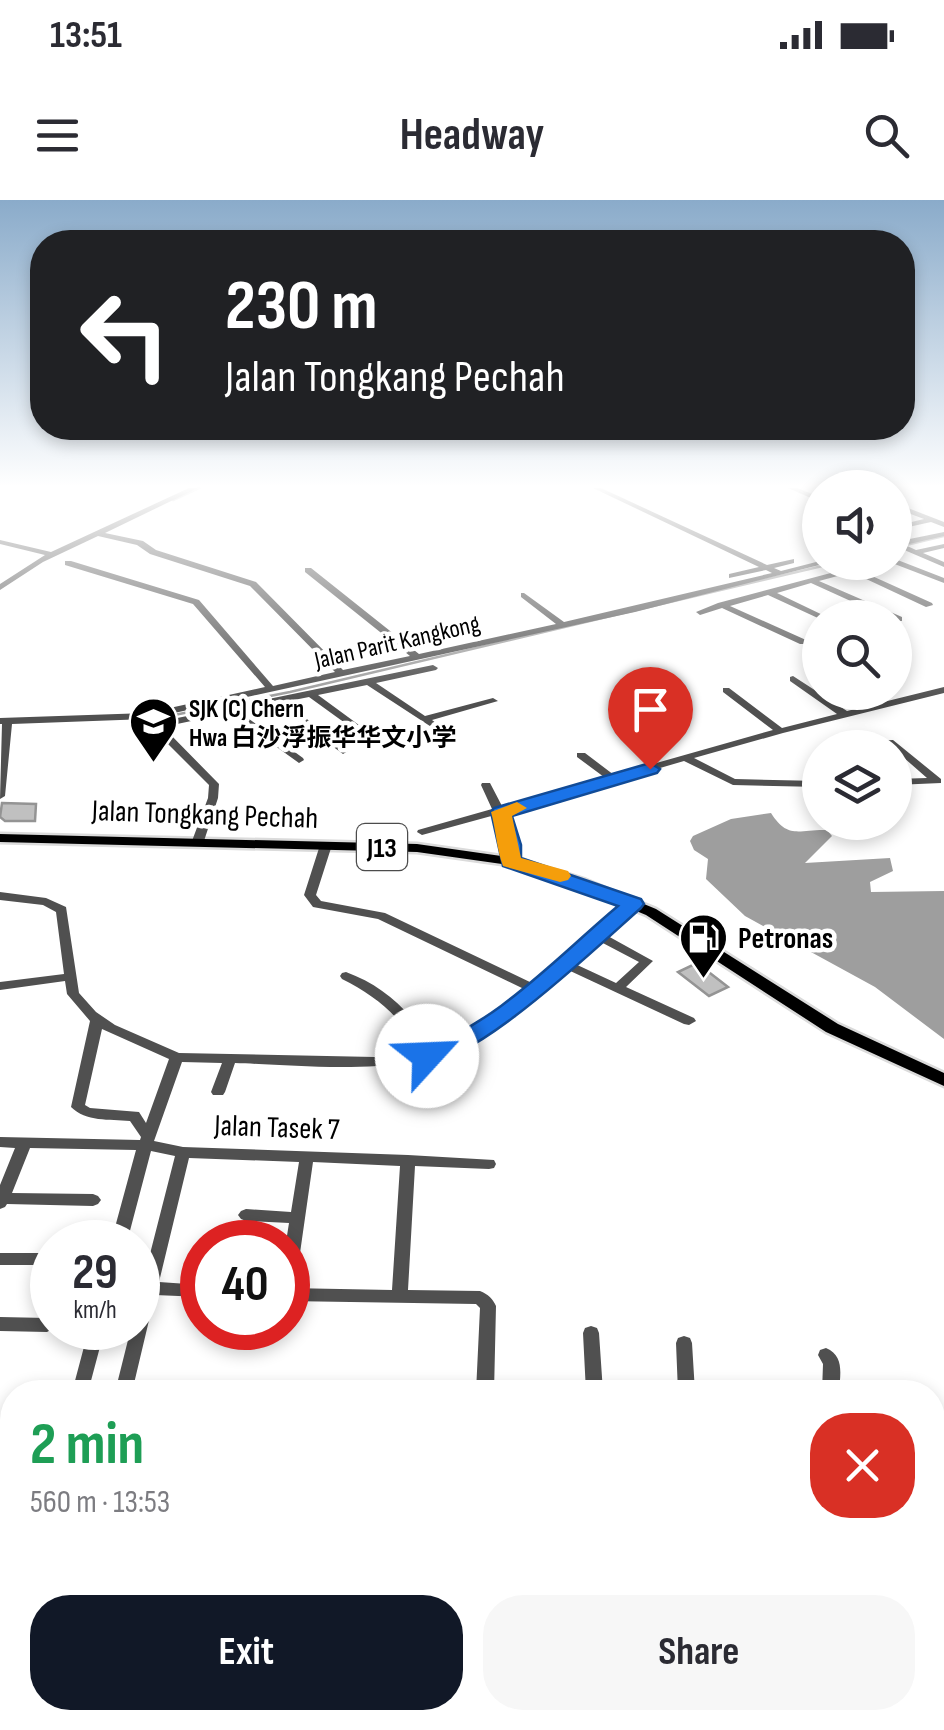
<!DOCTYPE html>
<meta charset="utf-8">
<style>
body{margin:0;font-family:"Sofia Sans Condensed","Noto Sans SC",sans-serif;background:#f7f7f7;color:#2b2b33;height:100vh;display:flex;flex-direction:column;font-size:38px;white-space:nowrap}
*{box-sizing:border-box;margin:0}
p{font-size:32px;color:#7c7c81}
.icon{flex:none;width:55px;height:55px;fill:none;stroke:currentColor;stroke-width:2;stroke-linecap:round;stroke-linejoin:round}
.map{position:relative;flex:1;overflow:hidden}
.side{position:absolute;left:0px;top:1180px;width:945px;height:350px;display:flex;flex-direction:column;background:#fff;border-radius:40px 40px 0 0;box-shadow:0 5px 15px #0003}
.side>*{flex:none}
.top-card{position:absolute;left:30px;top:30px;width:885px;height:210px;border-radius:40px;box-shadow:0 5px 15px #0003;background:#202124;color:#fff;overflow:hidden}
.buttons{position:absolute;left:802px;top:270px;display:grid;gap:20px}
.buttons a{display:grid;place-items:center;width:110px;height:110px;border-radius:50%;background:#fff;box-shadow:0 5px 15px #0003;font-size:50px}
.speed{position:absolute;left:30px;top:1020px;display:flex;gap:20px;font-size:50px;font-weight:700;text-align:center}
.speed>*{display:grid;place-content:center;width:130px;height:130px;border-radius:50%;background:#fff;box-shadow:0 5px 15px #0003;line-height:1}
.speed small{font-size:25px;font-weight:400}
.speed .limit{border:15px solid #d22;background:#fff;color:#111}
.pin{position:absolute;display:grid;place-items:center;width:85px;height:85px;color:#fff;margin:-102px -42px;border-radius:50% 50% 50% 0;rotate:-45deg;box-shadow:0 0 10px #0007}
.pin .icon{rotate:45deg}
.me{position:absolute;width:110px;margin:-55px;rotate:65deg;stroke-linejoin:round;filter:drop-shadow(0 0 8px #0008)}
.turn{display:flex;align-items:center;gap:35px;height:210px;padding:0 30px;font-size:45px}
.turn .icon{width:130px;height:130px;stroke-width:2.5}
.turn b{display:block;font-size:70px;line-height:85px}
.round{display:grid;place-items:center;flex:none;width:105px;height:105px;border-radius:40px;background:#f7f7f7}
.summary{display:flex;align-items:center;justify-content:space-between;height:170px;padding:0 30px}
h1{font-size:60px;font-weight:700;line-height:75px;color:#1e9e55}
.primary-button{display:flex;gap:20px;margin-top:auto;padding:20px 30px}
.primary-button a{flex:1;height:115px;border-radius:40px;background:#111827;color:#fff;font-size:40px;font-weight:700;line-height:115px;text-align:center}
.primary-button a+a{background:#f7f7f7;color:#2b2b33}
.status{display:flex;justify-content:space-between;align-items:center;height:70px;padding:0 50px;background:#fff;direction:ltr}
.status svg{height:28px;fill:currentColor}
header{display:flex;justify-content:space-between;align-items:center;height:130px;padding:0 30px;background:#fff;font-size:45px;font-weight:700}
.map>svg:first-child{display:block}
</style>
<div class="status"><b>13:51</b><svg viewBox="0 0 49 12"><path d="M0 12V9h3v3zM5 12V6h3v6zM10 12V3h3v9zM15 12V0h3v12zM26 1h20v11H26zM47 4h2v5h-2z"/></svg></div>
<header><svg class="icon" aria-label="menu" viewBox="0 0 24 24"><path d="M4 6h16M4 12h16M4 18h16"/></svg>Headway<svg class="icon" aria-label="search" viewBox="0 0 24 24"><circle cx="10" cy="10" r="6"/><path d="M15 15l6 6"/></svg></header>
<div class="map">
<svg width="944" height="1530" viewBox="0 0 944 1530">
<rect width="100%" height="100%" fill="#fff"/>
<path fill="#9e9e9e" d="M771,613C788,640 799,629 827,630L832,636L805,663L890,658L893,671L870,682L871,692L944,691V839L875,787L745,716L706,679L708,659L694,650L690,641L693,636L731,619Z"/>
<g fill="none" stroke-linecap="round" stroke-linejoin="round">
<path stroke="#9e9e9e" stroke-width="2.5" d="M173,300L199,288
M906,345L944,336
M154,519L290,492L835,363"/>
</g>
<path fill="#c0c0c0" stroke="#949494" stroke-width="2.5" d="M2,603L36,604L35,621H5L0,617Z
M697,763L728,787L709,796L678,772Z"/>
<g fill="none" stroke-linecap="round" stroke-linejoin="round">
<defs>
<path id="major" d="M0,634L417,644L516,658L586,680L656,709L838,824L944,873V886L826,832L646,715L576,686L509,665L417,652L0,642Z"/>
</defs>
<use href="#major" stroke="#dbdbdb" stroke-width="5"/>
<path fill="#505050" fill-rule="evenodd" d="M189,288H198L105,333L143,341L156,350L256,382L343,470L410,456L305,372V368H311L419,454L556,424L521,397V393H524L564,422L772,373L766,370L729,378V374L759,367L593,288H601L767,365L794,359V363L774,368L781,371L820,361L831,362L635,412L147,519L12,524L5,596L0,599L2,524H0V518L147,513L265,487L193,404L65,365V361H71L199,400L273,486L335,472L250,386L150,354L137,345L98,336L43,362L0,390V384L45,355L0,344V340L51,352Z
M788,288H797L820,297V302Z
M895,303L944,322V327L931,322L895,330V326L924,319L895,308Z
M820,304V308L808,311L804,309Z
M944,332V336L905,345L916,350L944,344V348L923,353L944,362V367L895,346V342Z
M895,359L944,378V383L892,363L895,362Z
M841,362L932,403L933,405L926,407L832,363Z
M842,370H845V374L819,381L902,417V421H896L895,418H888L811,383L777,393L829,418L820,419L768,395L730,406L806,440V444H800L722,408L700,415L696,412L718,403Z
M433,465L438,468L436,470L376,483L425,516L493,498L498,501L432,520L441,527L436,530L367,485L318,495L378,539V543L374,544L309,497L284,502L347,549L348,551L343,554L275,504L238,511L303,558L304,560L299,563L229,513L163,527L219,584L218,598L204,641L202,643H194L192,641L208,598L209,585L152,528L147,522L149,520H155L158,522Z
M793,476L847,511L944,487V493L783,533L694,558L735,579L820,581V587L733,585L684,561L619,580L618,582H610L505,612L512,628L517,661L511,664L505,661L502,628L495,615L422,635L417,632L418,630L492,609L481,585L482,583H490L502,606L604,577L577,557V553H585L614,575L773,530L723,492V488H729L782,528L837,514L790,481V477Z
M893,540L941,579V583L895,585V579L927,578L895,550V548L871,547L866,544L871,541Z
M326,642L332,645L316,695L321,701L385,713L532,783L561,761L630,701H638L640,704L638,707L606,735L653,761L626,787L694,818L696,821L689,825L684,824L566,769C534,794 503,822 469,843C414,878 299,865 235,863L225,892L223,895H213L211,892L222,863L182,862L154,941L183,947L408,955L494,960L496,964L494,968L489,969L415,966L408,1090L480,1091C488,1094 493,1099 496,1106L494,1192H476L480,1108L476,1104L288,1101V1088L392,1090L400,966L313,962L296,1081L294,1086L288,1087L286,1042L289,1023L246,1021L241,1019L238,1015L241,1011L246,1009L291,1012L299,962L189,958L159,1082L202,1085V1097L155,1095L132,1192H115L131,1128H138V1101L175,956L151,951L127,1042H111L136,950L30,948L12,993L93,994L98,996L101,1000L98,1004L93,1006L7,1004L5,1007L0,1009V985L15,948L0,947V937L140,940L141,937L130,921C109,919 86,922 71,907L90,821L67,794L65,781L0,790V782L64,774L56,712L43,705L0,700V692L46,698L66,707L79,793L96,812L115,825L179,853L375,857L419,852C402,817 376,796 342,779L340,776L342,773L346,772C384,786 414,813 431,849L457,839L524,789L378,719L313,707L304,695L320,645ZM599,741L639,762L616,783L573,763ZM102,829L169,859L146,923L139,912L90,908L85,905Z
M0,1053H52V1065H0Z
M0,1117L47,1118L52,1120L54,1128L47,1132L0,1131Z
M591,1126L597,1128L599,1133L603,1192H586L583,1133L585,1128Z
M89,1128H105L88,1192H72Z
M684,1136L690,1138L692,1143L695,1192H678L676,1143L678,1138Z
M826,1148C845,1156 840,1175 839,1192H822L823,1164L818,1155L820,1150Z
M0,1251L12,1254V1270L0,1267Z
M944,1333V1351L932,1354V1336Z
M12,1404V1443L7,1457L0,1460V1420L5,1407Z
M0,1483H12V1503H0Z
M932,1485H944V1505H932Z
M30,1518H52L48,1530H26Z
M179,1518H200L199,1530H177Z
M518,1518H539L541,1530H519Z
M632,1518H653L656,1530H634Z
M758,1518H944V1530H748L751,1522Z"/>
<use href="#major" fill="#000" fill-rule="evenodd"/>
</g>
<linearGradient id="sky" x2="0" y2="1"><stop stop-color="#8aabca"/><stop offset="0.57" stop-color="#fff"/><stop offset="1" stop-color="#fff" stop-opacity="0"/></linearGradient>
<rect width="944" height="502" fill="url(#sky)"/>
<path fill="#1a73e8" stroke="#114b97" stroke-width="2.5" d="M650,563L660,569L657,573L512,616L521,645V658L641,699L644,704L641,708C603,741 465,875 418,862L415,856L418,850C494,827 558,756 618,706L503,666L491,612L494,608Z"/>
<path fill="#f59e0b" d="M517,602L527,608L512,616L521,658L568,671L571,676L568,680L560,682L503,666C497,651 496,630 491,612Z"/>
<defs>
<symbol id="school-pin" viewBox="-11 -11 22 30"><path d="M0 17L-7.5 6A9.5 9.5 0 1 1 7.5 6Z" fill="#000" stroke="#fff"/><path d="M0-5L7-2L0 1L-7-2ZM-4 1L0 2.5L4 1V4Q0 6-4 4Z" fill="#fff"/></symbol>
<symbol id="fuel-pin" viewBox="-11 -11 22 30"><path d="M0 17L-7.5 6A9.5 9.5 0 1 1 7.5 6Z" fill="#000" stroke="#fff"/><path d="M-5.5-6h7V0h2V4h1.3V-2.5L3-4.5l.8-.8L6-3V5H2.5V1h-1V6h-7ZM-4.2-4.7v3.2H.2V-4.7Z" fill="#fff"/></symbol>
</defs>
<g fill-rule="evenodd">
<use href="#school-pin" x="126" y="494" width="55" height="75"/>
<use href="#fuel-pin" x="676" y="710" width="55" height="75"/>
</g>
<g text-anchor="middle" stroke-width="9" stroke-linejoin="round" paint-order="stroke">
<g font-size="25" fill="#000" stroke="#fff">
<text transform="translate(397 441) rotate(-13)" y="9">Jalan Parit Kangkong</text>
</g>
<g font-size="25" font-weight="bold" fill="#000" stroke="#fff" text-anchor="start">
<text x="189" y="517">SJK (C) Chern<tspan x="189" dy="29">Hwa 白沙浮振华华文小学</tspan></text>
</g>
<rect fill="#fff" stroke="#4c4c4c" stroke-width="2.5" x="357" y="624" width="50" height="46" rx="8"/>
<g font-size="28" font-weight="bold" fill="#000">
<text x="382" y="657">J13</text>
</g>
<g font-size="30" fill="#000" stroke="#fff">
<text transform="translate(205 614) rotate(2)" y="10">Jalan Tongkang Pechah</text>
<text transform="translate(277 927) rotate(2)" y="10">Jalan Tasek 7</text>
</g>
<g font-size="30" font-weight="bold" fill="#000" stroke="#fff" text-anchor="start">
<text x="738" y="748">Petronas</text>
</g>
</g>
</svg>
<div class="buttons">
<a><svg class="icon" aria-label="sound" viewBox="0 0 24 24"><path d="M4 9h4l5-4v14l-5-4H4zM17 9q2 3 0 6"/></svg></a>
<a><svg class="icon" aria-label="search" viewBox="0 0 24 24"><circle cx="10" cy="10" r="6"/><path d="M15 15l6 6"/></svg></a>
<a><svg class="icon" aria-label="layers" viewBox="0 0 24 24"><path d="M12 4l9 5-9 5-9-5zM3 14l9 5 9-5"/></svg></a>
</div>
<div class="speed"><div>29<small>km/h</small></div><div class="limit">40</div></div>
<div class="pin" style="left:650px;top:569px;background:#d93025"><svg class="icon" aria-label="arrive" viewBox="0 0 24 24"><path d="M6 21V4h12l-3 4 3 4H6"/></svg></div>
<svg class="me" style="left:427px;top:856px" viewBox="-20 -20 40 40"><circle r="19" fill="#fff"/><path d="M0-13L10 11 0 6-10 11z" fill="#1a73e8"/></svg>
<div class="top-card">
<div class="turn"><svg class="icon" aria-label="left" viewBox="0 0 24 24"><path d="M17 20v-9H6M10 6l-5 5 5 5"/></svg><div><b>230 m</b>Jalan Tongkang Pechah</div></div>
</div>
<section class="side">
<div class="summary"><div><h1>2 min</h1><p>560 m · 13:53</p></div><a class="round" style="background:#d93025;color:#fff"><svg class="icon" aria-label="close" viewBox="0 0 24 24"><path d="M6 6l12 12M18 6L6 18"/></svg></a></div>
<div class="primary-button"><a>Exit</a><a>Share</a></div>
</section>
</div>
